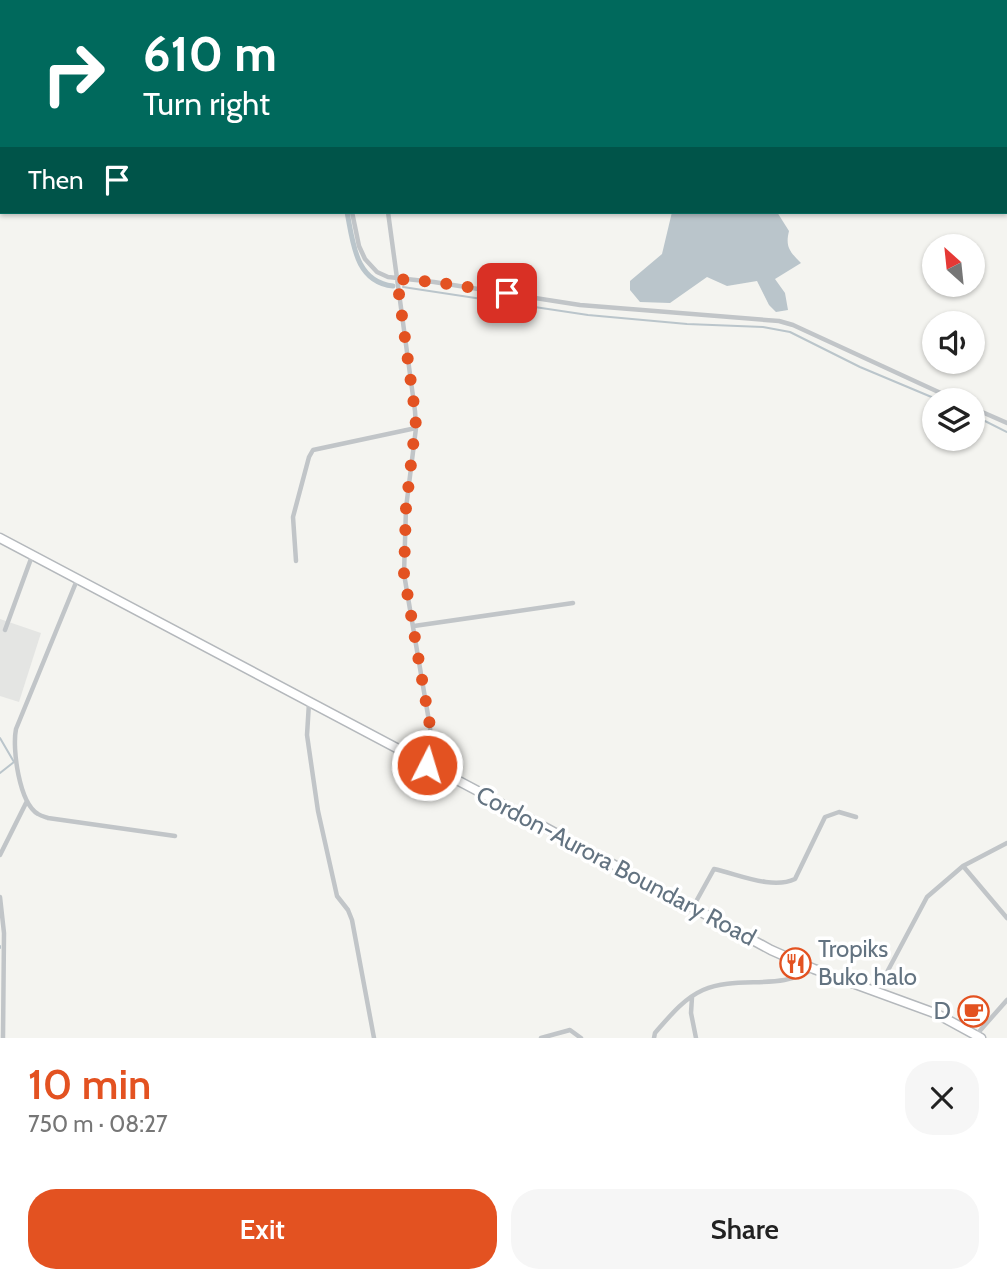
<!DOCTYPE html>
<meta charset="utf-8">
<style>
body{margin:0;font-family:Cabin,sans-serif;background:#f6f6f6;color:#222;height:100vh;display:flex;flex-direction:column;font-size:26px;white-space:nowrap}
*{box-sizing:border-box;margin:0}
p{font-size:23px;color:#767676}
.icon{flex:none;width:38px;height:38px;fill:none;stroke:currentColor;stroke-width:2;stroke-linecap:round;stroke-linejoin:round}
.map{position:relative;height:1038px;overflow:hidden}
.panel{display:flex;flex-direction:column;background:#fff;flex:1}
.panel>*{flex:none}
.hud{position:absolute;left:0px;top:0px;width:1008px;height:214px;box-shadow:0 2px 5px #0004;background:#00695c;color:#fff;overflow:hidden}
.needle{width:46px;rotate:333deg}
.buttons{position:absolute;left:922px;top:234px;display:grid;gap:14px}
.buttons a{display:grid;place-items:center;width:63px;height:63px;border-radius:50%;background:#fff;box-shadow:0 2px 5px #0004;font-size:35px}
.pin{position:absolute;display:grid;place-items:center;width:60px;height:60px;color:#fff;margin:-30px;border-radius:14px;box-shadow:0 4px 10px #0006}
.me{position:absolute;width:77px;margin:-38px;rotate:5deg;stroke-linejoin:round;filter:drop-shadow(0 0 5px #0008)}
.turn{display:flex;align-items:center;gap:24px;height:147px;padding:0 28px;font-size:32px}
.turn .icon{width:91px;height:91px;stroke-width:2.5}
.turn b{display:block;font-size:49px;line-height:60px}
.then{display:flex;align-items:center;height:66px;padding:0 28px;background:#0003;gap:14px;font-size:26px}
.round{display:grid;place-items:center;flex:none;width:74px;height:74px;border-radius:28px;background:#f6f6f6}
.summary{display:flex;align-items:center;justify-content:space-between;height:119px;padding:0 28px}
h1{font-size:42px;font-weight:600;line-height:52px;color:#e35221}
.primary-button{display:flex;gap:14px;margin-top:auto;padding:14px 28px}
.primary-button a{flex:1;height:80px;border-radius:28px;background:#e35221;color:#fff;font-size:28px;font-weight:600;line-height:80px;text-align:center}
.primary-button a+a{background:#f6f6f6;color:#222}
.map>svg:first-child{display:block}
</style>
<div class="map">
<svg width="1007" height="1038" viewBox="0 0 1007 1038">
<rect width="100%" height="100%" fill="#f4f4f0"/>
<path fill="#e4e5e3" d="M0,619L41,633L19,702L0,696Z"/>
<path fill="#bac5cb" d="M672,212H777L789,231C785,247 790,252 801,263L775,279L785,293L788,310L776,312L769,305L757,281L727,286L707,277L670,303L640,302L630,290V281L662,254Z"/>
<g fill="none" stroke-linecap="round" stroke-linejoin="round">
<path stroke="#bac5cb" stroke-width="2" d="M116,0H117
M87,2L88,0
M0,50L2,51
M403,287L588,315L687,324L763,327L790,332L860,367L941,401
M973,415L1007,432
M0,738L14,762L0,773
M0,946V948"/>
<path stroke="#bac5cb" stroke-width="5" d="M0,159H2
M347,212C353,242 355,282 393,286"/>
<defs>
<path id="primary" d="M0,538L489,797L771,950L814,969L937,1014L981,1038"/>
</defs>
<use href="#primary" stroke="#b4b8bc" stroke-width="11"/>
<path stroke="#c1c5c8" stroke-width="4.5" d="M187,0V2
M390,2L392,0
M0,151L2,150
M352,212L359,246L365,259L377,272L388,277L434,282L580,305L779,321L793,325L958,401
M388,212L415,411L416,428L406,508L404,574L430,727L431,745L428,764
M973,408L1007,423
M296,561L293,517L309,457L313,450L416,428
M77,580L16,729C12,748 19,803 38,814C41,816 45,817 48,818L175,836
M414,626L573,603
M5,630L32,556
M309,703L307,735L318,811L337,896L348,910L352,920L374,1038
M0,855L27,801
M963,866L1007,918
M0,897L4,933L3,1038
M693,907L714,869C738,874 772,890 795,879L825,817L839,812L856,817
M877,991L927,897L963,866L1007,843
M692,997L691,1013L696,1038
M977,1034L1007,1000
M541,1038L570,1030L581,1038
M654,1038L655,1033C669,1017 683,999 703,990C738,975 781,991 813,969"/>
<use href="#primary" stroke="#fff" stroke-width="8"/>
</g>
<g fill="none" stroke-linecap="round" stroke-linejoin="round">
<path stroke="#e35221" stroke-width="12" stroke-dasharray="0 21.6" d="M427,765L431,745L430,726L404,574L406,508L416,420L397,279L435,282L507,293"/>
</g>
<defs>
<symbol id="restaurant-ring" viewBox="-11 -11 22 22"><circle r="9.5" fill="#fff" stroke="#e35221" stroke-width="1.5"/><path d="M-5-6h1v4h1v-4h1v4h1v-4h1v5L-1.5 .5V6h-2V.5L-5-1ZM5-6V6H3V1.5H1.5Q1.5-4 5-6Z" fill="#e35221"/></symbol>
<symbol id="cafe-ring" viewBox="-11 -11 22 22"><circle r="9.5" fill="#fff" stroke="#e35221" stroke-width="1.5"/><path d="M-5.5-4.5H6V0H3Q3 3.5 0 3.5H-2.5Q-5.5 3.5-5.5 0ZM3-3.2v2h1.7v-2ZM-6 4.5H4V6H-6Z" fill="#e35221"/></symbol>
</defs>
<g fill-rule="evenodd">
<use href="#restaurant-ring" x="778" y="946" width="35" height="35"/>
<use href="#cafe-ring" x="956" y="994" width="35" height="35"/>
</g>
<g text-anchor="middle" stroke-width="7" stroke-linejoin="round" paint-order="stroke">
<g font-size="24" fill="#637381" stroke="#fff">
<text transform="translate(616 866) rotate(28)" y="8">Cordon-Aurora Boundary Road</text>
</g>
<g font-size="24" fill="#637381" stroke="#fff" text-anchor="start">
<text x="818" y="957">Tropiks<tspan x="818" dy="28">Buko halo</tspan></text>
<text x="951" y="1019" text-anchor="end">D</text>
</g>
</g>
</svg>
<div class="buttons">
<a><svg class="needle" viewBox="-14 -14 28 28"><path d="M0-13l5 13h-10z" fill="#e53935"/><path d="M0 13l5-13h-10z" fill="#767676"/></svg></a>
<a><svg class="icon" aria-label="sound" viewBox="0 0 24 24"><path d="M4 9h4l5-4v14l-5-4H4zM17 9q2 3 0 6"/></svg></a>
<a><svg class="icon" aria-label="layers" viewBox="0 0 24 24"><path d="M12 4l9 5-9 5-9-5zM3 14l9 5 9-5"/></svg></a>
</div>
<div class="pin" style="left:507px;top:293px;background:#d93025"><svg class="icon" aria-label="arrive" viewBox="0 0 24 24"><path d="M6 21V4h12l-3 4 3 4H6"/></svg></div>
<svg class="me" style="left:427px;top:765px" viewBox="-20 -20 40 40"><circle r="17" fill="#e35221" stroke="#fff" stroke-width="3"/><path d="M0-11L8 9 0 5-8 9z" fill="#fff"/></svg>
<div class="hud">
<div class="turn"><svg class="icon" aria-label="right" viewBox="0 0 24 24"><path d="M7 20v-9h11M14 6l5 5-5 5"/></svg><div><b>610 m</b>Turn right</div></div>
<div class="then">Then<svg class="icon" aria-label="arrive" viewBox="0 0 24 24"><path d="M6 21V4h12l-3 4 3 4H6"/></svg></div>
</div>
</div>
<section class="panel">
<div class="summary"><div><h1>10 min</h1><p>750 m · 08:27</p></div><a class="round"><svg class="icon" aria-label="close" viewBox="0 0 24 24"><path d="M6 6l12 12M18 6L6 18"/></svg></a></div>
<div class="primary-button"><a>Exit</a><a>Share</a></div>
</section>
